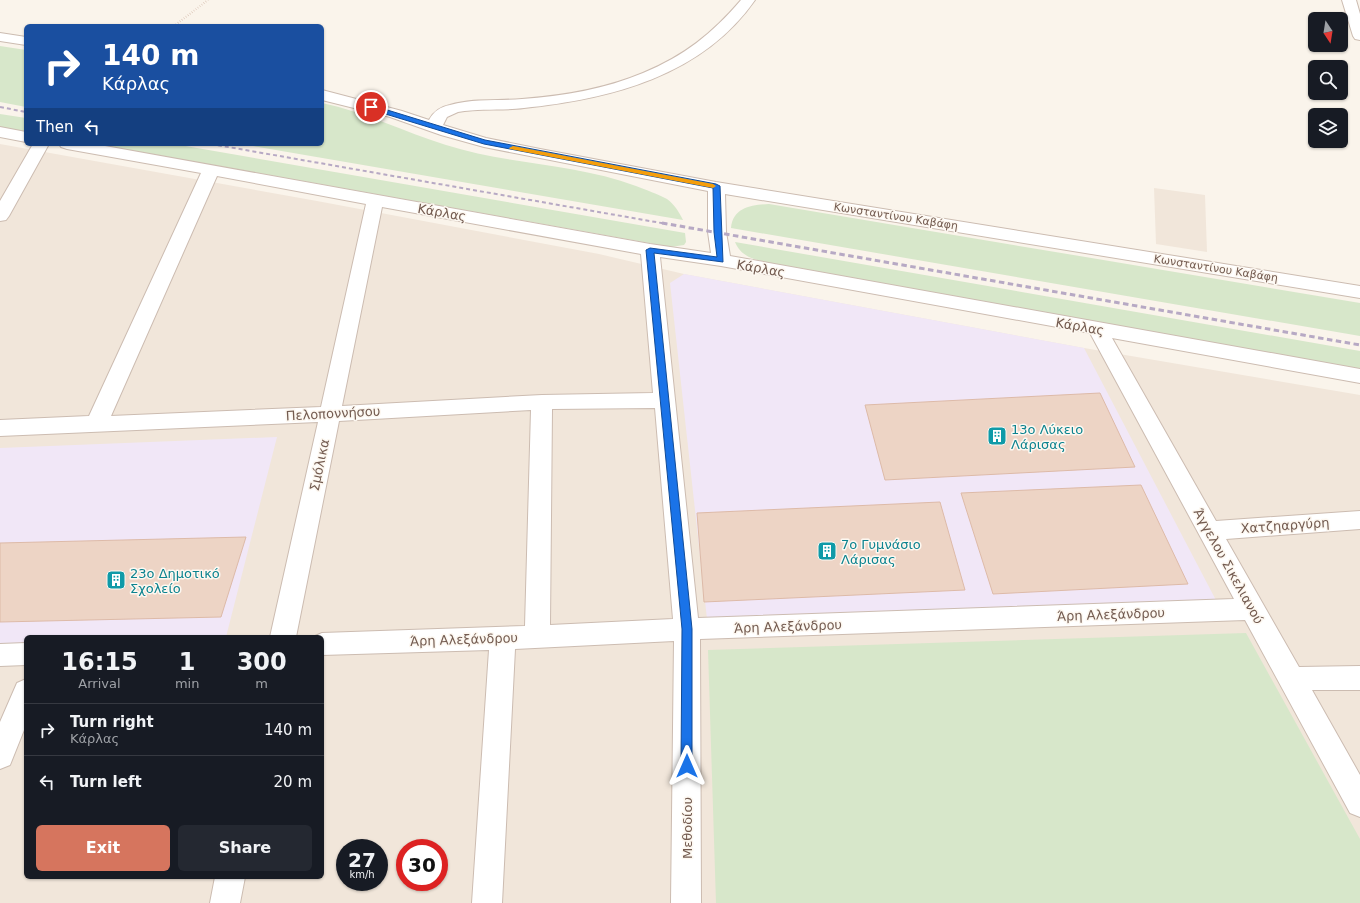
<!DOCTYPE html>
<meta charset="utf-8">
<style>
body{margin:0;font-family:"DejaVu Sans",sans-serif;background:#242831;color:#f1f3f6;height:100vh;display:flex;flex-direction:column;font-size:15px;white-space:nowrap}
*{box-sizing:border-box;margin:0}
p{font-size:13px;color:#9ea1a6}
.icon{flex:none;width:22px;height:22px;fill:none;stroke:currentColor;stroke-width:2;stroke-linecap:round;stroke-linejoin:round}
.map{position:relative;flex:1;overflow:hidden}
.drawer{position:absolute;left:24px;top:635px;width:300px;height:244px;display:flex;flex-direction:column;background:#171b24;border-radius:6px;box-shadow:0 1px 3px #0004}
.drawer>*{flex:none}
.top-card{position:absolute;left:24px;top:24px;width:300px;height:122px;border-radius:6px;box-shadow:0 1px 3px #0004;background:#1a4fa0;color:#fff;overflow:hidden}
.needle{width:26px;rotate:168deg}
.fabs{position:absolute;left:1308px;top:12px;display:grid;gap:8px}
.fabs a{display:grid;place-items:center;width:40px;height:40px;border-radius:6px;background:#171b24;box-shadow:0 1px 3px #0004;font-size:20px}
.speed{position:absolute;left:336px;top:839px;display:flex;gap:8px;font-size:20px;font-weight:700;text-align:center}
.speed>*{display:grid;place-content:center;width:52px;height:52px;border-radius:50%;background:#171b24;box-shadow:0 1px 3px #0004;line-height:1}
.speed small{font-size:10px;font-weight:400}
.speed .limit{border:6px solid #d22;background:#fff;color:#111}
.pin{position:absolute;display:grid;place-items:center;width:34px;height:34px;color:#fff;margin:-17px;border:2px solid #fff;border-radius:50%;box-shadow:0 1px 4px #0007}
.me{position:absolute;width:44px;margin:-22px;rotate:0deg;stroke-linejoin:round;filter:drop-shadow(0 0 3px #0008)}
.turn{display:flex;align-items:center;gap:14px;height:84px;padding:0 12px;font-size:18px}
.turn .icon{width:52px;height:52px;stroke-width:2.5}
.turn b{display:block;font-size:28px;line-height:34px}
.then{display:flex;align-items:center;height:38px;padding:0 12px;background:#0003;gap:8px;font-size:15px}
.eta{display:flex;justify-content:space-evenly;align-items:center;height:68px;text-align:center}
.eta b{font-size:24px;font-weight:700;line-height:28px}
.button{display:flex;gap:8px;margin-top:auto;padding:8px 12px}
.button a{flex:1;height:46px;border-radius:6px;background:#d6755e;color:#fff;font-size:16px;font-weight:700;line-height:46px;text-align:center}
.button a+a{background:#242831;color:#f1f3f6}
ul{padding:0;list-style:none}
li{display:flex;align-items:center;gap:12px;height:52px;padding:0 12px;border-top:1px solid #363941}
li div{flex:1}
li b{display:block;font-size:15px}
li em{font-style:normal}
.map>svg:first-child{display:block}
</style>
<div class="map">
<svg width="1360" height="903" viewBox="0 0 1360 903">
<rect width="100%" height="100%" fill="#faf4eb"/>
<path fill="#f1e6da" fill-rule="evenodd" d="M0,144L317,201L599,254L684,274L1084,348L1360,395V903H0ZM26,637H322V877H26ZM345,848H379V882H345ZM405,848H439V882H405Z
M1154,188L1205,195L1207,252L1156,244Z"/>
<path fill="#f1e7f7" d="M684,274L1084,348L1219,606L707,619L670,283Z
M277,437L226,637H26V644H0V448Z"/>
<path fill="#d7e7ca" d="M0,46L26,50V107L0,102Z
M322,103C365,112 404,132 446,145C508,165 575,163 636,186C646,190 658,194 667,199C675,205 679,212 683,220L241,144H322Z
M0,114L26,118V132L0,127Z
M96,144H174L685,233L686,242L684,245L671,247Z
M769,204L1360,303V336L731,228C733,207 752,205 769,204Z
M735,242L1360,351V369L766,262C752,259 741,256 735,242Z
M1246,633L1360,839V903H716L708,650Z"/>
<path fill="#edd4c5" stroke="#ddbaa8" d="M1100,393L1135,467L885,480L865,405Z
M1141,485L1188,584L993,594L961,493Z
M940,502L965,590L704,602L697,513Z
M246,537L221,617L0,622V543Z"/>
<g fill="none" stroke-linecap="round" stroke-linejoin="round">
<defs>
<path id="minor" d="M741,0H755C702,76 611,99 524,108C502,111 480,108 458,112L447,117L443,125L486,138L540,149L716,182L1360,286V298L725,194L726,232L730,256L1360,369V383L1112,338L1216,521L1360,511V529L1226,539L1299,667L1360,666V690H1312L1360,775V817L1350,813L1245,620L700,639L701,903H671L674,641L515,649L502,903H472L489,650L322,655V637H313L322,633L525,626L531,410L339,421L296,637H270L318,422L0,436V420L89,416L201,173L67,149L61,147L59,144H94L650,244L711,253L708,232V191L484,147L441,135L390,117L322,100V90L402,111L429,120C434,111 440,107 450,105C473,98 498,101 522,99C563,96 605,89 643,73C684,56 712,34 741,0ZM217,176L366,204L321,407L111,416ZM382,207L641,254L653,393L542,395L342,406ZM660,257L721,266L1090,333L1234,599L698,618ZM655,408L673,619L550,625L552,409Z
M1342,0H1356L1360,14V40L1355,39L1353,36Z
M0,33L26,37V45L0,41Z
M0,127L26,132V142L0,137Z
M33,144H49L9,216L6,220L0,221V201Z
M26,643V665L0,666V644Z
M26,679V725L10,765L0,769V722L17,683Z
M215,877H245L240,903H210Z"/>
</defs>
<use href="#minor" stroke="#ccbcb1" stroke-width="2"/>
<path stroke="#d2b7a8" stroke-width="2" stroke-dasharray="0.5 2" stroke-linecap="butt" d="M174,26L208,0"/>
<use href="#minor" fill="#fff" fill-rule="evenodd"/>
<path stroke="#b7a9c4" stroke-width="2" stroke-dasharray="4 3" stroke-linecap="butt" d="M0,107L26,112
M211,144L667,224"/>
<path stroke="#b7a9c4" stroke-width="3" stroke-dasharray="5.5 3.5" stroke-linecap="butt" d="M662,223L1360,345"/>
</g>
<path fill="#1a73e8" stroke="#114b97" d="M371,105L485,140L716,184L720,186L723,262L654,253L692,629V766L691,770L687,772L683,770L681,766L682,629L646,250L650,248L717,257L714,232L713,188L484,144L369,109L368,107Z"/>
<path fill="#f59e0b" d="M513,146L713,184L716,186L713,188L510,149L509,148Z"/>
<defs>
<symbol id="building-square" viewBox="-11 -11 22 22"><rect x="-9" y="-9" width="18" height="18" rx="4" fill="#0f9aa8" stroke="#fdf8f1"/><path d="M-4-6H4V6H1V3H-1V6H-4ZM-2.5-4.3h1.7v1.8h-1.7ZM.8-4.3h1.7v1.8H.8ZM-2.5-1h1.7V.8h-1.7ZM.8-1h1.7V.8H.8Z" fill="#fff"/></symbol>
</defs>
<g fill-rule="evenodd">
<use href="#building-square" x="986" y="425" width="22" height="22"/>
<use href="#building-square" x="816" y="540" width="22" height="22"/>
<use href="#building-square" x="105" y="569" width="22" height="22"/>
</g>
<g text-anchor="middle" stroke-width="3" stroke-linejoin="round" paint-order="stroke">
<g font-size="11" fill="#735b50" stroke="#fdf8f1">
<text transform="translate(896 216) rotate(9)" y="4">Κωνσταντίνου Καβάφη</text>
<text transform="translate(1216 268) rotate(9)" y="4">Κωνσταντίνου Καβάφη</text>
</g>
<g font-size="13" fill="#735b50" stroke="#fdf8f1">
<text transform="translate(442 212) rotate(10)" y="5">Κάρλας</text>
<text transform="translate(761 268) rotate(10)" y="5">Κάρλας</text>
<text transform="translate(1080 326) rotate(10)" y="5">Κάρλας</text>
<text transform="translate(333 413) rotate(-3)" y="5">Πελοποννήσου</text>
<text transform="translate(319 465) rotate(-78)" y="5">Σμόλικα</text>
<text transform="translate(1285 525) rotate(-4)" y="5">Χατζηαργύρη</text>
<text transform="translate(1229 566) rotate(61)" y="5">Άγγελου Σικελιανού</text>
<text transform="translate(1111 614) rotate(-2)" y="5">Άρη Αλεξάνδρου</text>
<text transform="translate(788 626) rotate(-2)" y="5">Άρη Αλεξάνδρου</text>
<text transform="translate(464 639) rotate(-2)" y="5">Άρη Αλεξάνδρου</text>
<text transform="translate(687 828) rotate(-90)" y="5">Μεθοδίου</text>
</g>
<g font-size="13" fill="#0d838f" stroke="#fdf8f1" text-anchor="start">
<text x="1011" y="434">13ο Λύκειο<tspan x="1011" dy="15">Λάρισας</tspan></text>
<text x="841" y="549">7ο Γυμνάσιο<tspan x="841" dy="15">Λάρισας</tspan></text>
<text x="130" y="578">23ο Δημοτικό<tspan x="130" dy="15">Σχολείο</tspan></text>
</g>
</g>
</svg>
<div class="fabs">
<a><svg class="needle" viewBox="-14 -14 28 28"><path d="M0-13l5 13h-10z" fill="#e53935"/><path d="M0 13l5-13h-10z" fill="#9ea1a6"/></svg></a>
<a><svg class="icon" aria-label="search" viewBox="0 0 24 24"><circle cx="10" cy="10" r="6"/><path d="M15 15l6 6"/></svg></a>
<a><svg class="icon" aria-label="layers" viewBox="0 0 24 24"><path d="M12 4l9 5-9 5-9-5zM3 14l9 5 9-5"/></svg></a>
</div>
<div class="speed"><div>27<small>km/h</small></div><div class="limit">30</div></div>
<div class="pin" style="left:371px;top:107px;background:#d93025"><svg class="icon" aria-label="arrive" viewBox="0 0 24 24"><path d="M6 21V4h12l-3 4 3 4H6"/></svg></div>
<svg class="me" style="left:687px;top:766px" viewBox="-20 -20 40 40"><path d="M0-17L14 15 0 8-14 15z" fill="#1a73e8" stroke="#fff" stroke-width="4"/></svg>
<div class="top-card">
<div class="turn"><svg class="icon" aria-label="right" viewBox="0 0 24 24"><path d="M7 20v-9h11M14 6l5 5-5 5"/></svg><div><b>140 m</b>Κάρλας</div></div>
<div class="then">Then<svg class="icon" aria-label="left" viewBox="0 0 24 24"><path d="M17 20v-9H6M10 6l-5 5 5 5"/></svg></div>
</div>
<section class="drawer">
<div class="eta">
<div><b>16:15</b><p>Arrival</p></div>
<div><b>1</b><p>min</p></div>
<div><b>300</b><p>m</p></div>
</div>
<ul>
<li><svg class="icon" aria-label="right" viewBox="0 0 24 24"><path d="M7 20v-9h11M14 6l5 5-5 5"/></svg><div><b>Turn right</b><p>Κάρλας</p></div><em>140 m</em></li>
<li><svg class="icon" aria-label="left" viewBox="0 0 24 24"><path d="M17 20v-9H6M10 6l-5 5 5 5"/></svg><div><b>Turn left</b></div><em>20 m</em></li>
</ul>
<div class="button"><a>Exit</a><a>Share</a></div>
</section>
</div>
